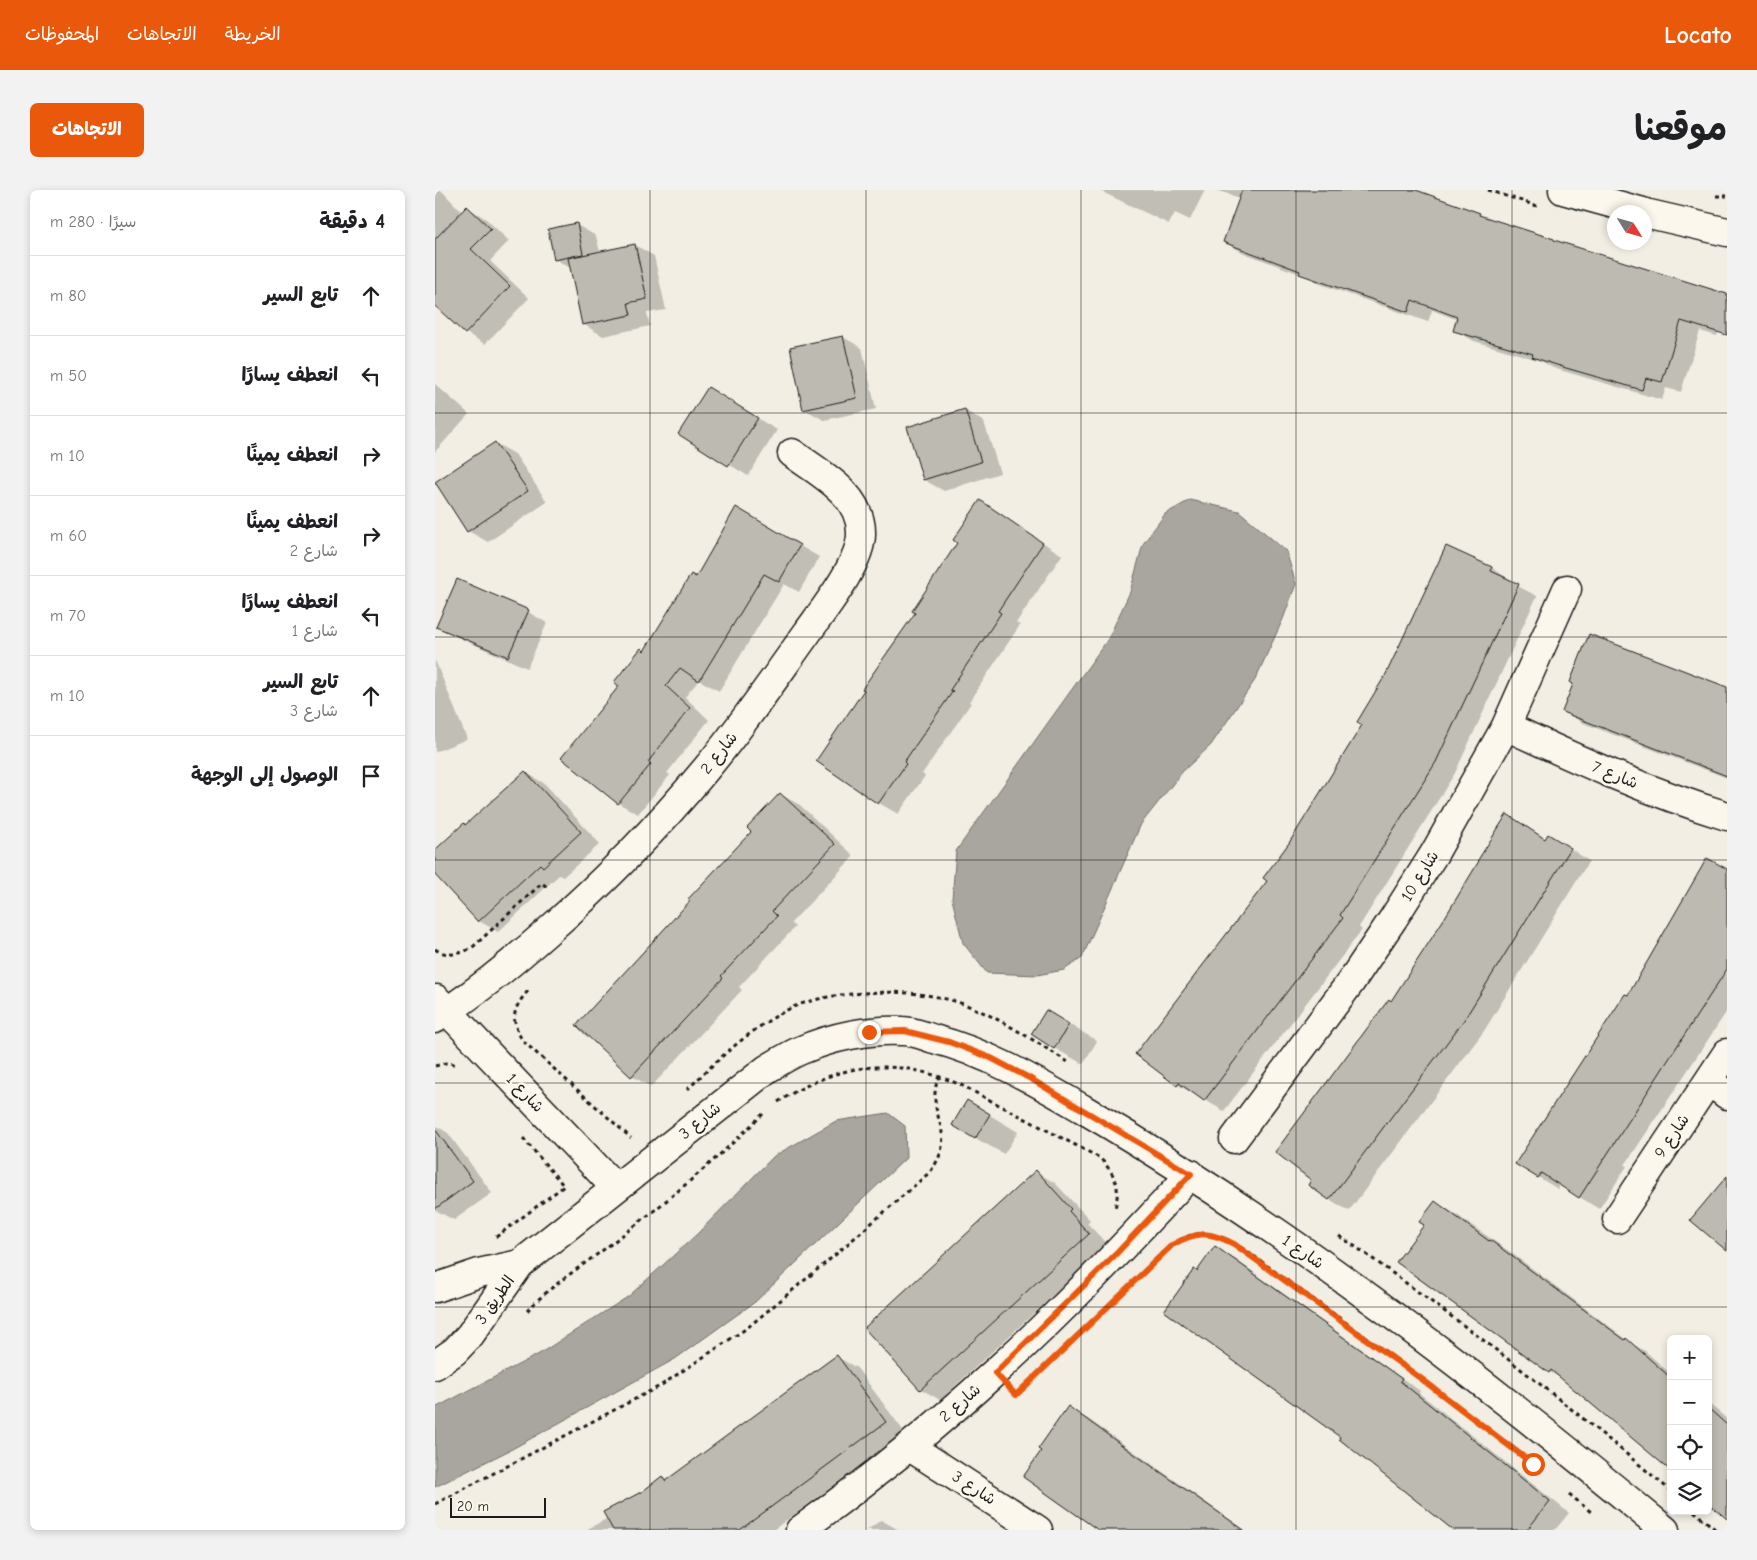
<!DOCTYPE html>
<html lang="ar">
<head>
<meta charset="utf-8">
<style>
	:root { --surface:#fff; --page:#f2f2f2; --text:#202124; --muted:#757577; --line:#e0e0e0; --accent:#ea580c }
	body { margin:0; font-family:"Comic Neue","Playpen Sans Arabic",sans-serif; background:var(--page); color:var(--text); direction:rtl }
	.controls { position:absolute; right:15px; bottom:15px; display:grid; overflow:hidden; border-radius:8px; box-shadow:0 2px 8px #0003 }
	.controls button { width:45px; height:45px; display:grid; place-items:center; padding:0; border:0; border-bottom:1px solid var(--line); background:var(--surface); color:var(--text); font:25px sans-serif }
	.compass { position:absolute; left:1172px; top:15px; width:45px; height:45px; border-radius:50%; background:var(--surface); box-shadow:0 2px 8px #0003; rotate:127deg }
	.scale { position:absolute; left:15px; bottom:12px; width:96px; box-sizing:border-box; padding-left:5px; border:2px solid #1c1c1c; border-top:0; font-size:14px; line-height:18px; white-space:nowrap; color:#1c1c1c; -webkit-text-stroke:4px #fbf7ec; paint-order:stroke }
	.stop { position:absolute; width:15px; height:15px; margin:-11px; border:4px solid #ea580c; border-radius:50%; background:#fff }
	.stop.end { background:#ea580c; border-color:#fff; box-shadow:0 1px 5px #0008 }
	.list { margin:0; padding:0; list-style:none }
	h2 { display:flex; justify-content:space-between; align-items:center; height:65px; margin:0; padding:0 20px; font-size:21px }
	h2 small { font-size:16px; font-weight:400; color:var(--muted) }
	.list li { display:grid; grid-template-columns:32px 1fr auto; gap:15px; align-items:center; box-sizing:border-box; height:80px; padding:0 20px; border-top:1px solid var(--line) }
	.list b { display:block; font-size:19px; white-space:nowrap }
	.list p { margin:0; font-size:16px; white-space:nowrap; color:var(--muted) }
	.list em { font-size:16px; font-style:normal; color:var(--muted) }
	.icon { flex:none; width:28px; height:28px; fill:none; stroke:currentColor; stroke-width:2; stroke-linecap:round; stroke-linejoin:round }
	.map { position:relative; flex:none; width:1292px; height:1340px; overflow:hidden; direction:ltr; border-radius:8px }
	header { display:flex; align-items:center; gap:30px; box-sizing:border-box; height:70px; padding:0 25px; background:var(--accent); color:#fff }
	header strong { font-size:24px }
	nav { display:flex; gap:28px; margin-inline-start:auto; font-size:18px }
	.intro { display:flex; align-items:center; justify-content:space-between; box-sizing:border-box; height:120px; padding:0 30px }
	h1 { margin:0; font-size:35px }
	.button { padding:12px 22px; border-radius:8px; background:var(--accent); color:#fff; font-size:18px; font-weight:700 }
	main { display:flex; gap:30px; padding:0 30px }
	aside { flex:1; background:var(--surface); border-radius:8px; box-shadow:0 2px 8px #0003 }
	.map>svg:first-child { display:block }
	.water { fill:#a9a6a0; stroke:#716f6b }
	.shadow { fill:#0003 }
	.building { fill:#bdbab1; stroke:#1c1c1c }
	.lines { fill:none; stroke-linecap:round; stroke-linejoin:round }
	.minor-casing { stroke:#1c1c1c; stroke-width:31 }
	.path { stroke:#1c1c1c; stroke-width:3; stroke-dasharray:4 4; stroke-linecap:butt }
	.minor { stroke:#fbf7ec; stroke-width:28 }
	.route { stroke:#ea580c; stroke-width:6 }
	.grid { fill:none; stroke:#1c1c1c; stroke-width:1; stroke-opacity:0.55 }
	.labels { text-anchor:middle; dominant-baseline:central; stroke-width:5; stroke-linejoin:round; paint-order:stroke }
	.street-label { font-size:16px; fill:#1c1c1c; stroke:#fbf7ec }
</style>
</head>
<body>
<header>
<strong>Locato</strong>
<nav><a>الخريطة</a><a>الاتجاهات</a><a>المحفوظات</a></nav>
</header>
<div class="intro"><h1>موقعنا</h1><a class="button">الاتجاهات</a></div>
<main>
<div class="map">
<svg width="1292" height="1340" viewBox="0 0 1292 1340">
	<rect width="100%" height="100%" fill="#f2eee4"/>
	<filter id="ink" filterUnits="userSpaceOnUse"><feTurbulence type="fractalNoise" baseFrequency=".02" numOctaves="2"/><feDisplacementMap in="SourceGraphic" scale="10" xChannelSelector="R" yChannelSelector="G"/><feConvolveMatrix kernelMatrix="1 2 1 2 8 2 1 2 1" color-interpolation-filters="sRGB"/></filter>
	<g filter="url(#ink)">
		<path class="water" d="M 755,310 L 804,321 L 851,361 L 861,394 L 848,429 L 820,490 L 776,555 L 748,581 L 706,634 L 647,768 L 629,780 L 602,785 L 552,783 L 528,753 L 517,709 L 521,661 L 673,449 L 695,402 L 708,354 L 730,324 Z
			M 453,923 L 470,936 L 471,968 L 320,1112 L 240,1169 L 77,1259 L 0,1297 L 0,1218 L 104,1164 L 194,1106 L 261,1045 L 339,966 L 401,931 Z"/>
		<path class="shadow" d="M 0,0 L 6,0 L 27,22 L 32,17 L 51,29 L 74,51 L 55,71 L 94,108 L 50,154 L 31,143 L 0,114 Z
			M 663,0 L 770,0 L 755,30 L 740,23 L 734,34 Z
			M 781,0 L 976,0 L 1044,25 L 1052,29 L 1292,110 L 1292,113 L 1282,146 L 1265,141 L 1246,202 L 1231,198 L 1227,210 L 1118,178 L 1106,171 L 1039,151 L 1019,140 L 1023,130 L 997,120 L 993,132 L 885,94 L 873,87 L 809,63 L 789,52 L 805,8 Z
			M 142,35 L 161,46 L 165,62 L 200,55 L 219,66 L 231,120 L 212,123 L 215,136 L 168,146 L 148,134 L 137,79 L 120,69 Z
			M 408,147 L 427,158 L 441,219 L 389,230 L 369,219 Z
			M 0,194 L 34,224 L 0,262 Z
			M 292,210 L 342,240 L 313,286 L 245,244 Z
			M 530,220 L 549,232 L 565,283 L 509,301 L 489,290 Z
			M 60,253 L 80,264 L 112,312 L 53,352 L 33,341 Z
			M 546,312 L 627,365 L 581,433 L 585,435 L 534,512 L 536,513 L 487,584 L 490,586 L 463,624 L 444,613 L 383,571 L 481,422 L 524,353 Z
			M 301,319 L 384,367 L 364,402 L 349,394 L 284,501 L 264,490 L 250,507 L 274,530 L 232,583 L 235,585 L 203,624 L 183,613 L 186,496 L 261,388 Z
			M 1011,357 L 1057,378 L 1076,390 L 1075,392 L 1102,406 L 1020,583 L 924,737 L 927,740 L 789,921 L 743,895 L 702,864 L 834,691 L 855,653 L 928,535 Z
			M 93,422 L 112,433 L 92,478 L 22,447 L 3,436 Z
			M 0,470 L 32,549 L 0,562 Z
			M 1292,498 L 1292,588 L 1148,533 L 1129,522 Z
			M 90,582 L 110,594 L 165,654 L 128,687 L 124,685 L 63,742 L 44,731 L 0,683 L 0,662 L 31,636 Z
			M 345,604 L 365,615 L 419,666 L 356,733 L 360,737 L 304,797 L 307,800 L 216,897 L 197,886 L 143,835 L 318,642 Z
			M 1111,650 L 1133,657 L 1154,671 L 1049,841 L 914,1021 L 894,1009 L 957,813 Z
			M 1292,680 L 1292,821 L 1190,975 L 1192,976 L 1164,1019 L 1125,995 L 1123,999 L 1103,987 L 1193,807 Z
			M 612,821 L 662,851 L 648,874 L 619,858 Z
			M 533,912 L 583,942 L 569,964 L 540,948 Z
			M 0,935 L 13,943 L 57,1003 L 19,1030 L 0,1020 Z
			M 601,982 L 620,993 L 655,1030 L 652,1033 L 673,1055 L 505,1210 L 486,1199 Z
			M 1000,1012 L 1019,1023 L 1075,1062 L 1199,1155 L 1210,1161 L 1236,1184 L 1236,1279 L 1134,1193 L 1115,1182 L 963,1071 L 990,1035 Z
			M 780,1057 L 800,1069 L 985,1201 L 984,1203 L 1134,1323 L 1120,1340 L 1019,1340 L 907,1247 L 763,1083 Z
			M 402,1167 L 422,1178 L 470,1243 L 338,1340 L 247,1340 Z
			M 1273,1213 L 1292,1229 L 1292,1328 L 1273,1311 Z
			M 633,1218 L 653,1229 L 810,1340 L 666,1340 L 608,1261 Z
			M 186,1321 L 209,1340 L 151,1340 Z
			M 446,1330 L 464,1340 L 432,1340 Z"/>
		<path class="building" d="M 807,0 L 981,0 L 1045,23 L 1044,25 L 1119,49 L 1119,50 L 1292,104 L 1292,145 L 1246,131 L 1227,192 L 1211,188 L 1207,200 L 1131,178 L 1097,167 L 1098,164 L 1018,141 L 1022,127 L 977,110 L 973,122 L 864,84 L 865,81 L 788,52 Z
			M 32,16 L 56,39 L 36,59 L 75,96 L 30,144 L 0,116 L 0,49 Z
			M 142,33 L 148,64 L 119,70 L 113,39 Z
			M 200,54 L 212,109 L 193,113 L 196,125 L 147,135 L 133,68 Z
			M 408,146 L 422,208 L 368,220 L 355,157 Z
			M 273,197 L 323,228 L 293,276 L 243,244 Z
			M 530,219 L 546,272 L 488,290 L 472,237 Z
			M 60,252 L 93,301 L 32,342 L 0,292 Z
			M 545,310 L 608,353 L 563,421 L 566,423 L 515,500 L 518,501 L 469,572 L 471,574 L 443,614 L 381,571 L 429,500 L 427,499 L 480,423 L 477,421 L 522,353 L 518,350 Z
			M 301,317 L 365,355 L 344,392 L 329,384 L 264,491 L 245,478 L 231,496 L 255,518 L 213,572 L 216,574 L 183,614 L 126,568 L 184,496 L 179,492 L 206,458 L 209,461 L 256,384 L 261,387 Z
			M 1011,356 L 1057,377 L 1056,381 L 1084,394 L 1001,572 L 905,725 L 908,728 L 769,911 L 744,893 L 742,896 L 700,864 L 832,691 L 828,688 L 854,653 L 927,535 L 922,532 L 951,484 Z
			M 22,389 L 94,420 L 73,467 L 1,437 Z
			M 1154,444 L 1292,497 L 1292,586 L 1127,522 L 1138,494 L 1135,492 Z
			M 90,581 L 146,642 L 108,677 L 105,674 L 43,732 L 0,685 L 0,660 L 29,633 L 30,635 Z
			M 345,603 L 400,654 L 337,721 L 342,726 L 286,786 L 288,788 L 196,887 L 141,835 L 255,711 L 253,709 L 316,642 L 312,638 Z
			M 1072,624 L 1110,649 L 1113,644 L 1136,658 L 1029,830 L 894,1010 L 873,995 L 876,990 L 840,962 L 954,809 L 956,811 L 1009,729 L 1044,671 L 1043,670 Z
			M 1272,668 L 1292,679 L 1292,779 L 1144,1008 L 1106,983 L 1103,988 L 1080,974 L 1190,804 L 1193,805 Z
			M 611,820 L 634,834 L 619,859 L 596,844 Z
			M 532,910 L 555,924 L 540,949 L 517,935 Z
			M 0,939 L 38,991 L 0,1019 Z
			M 601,980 L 636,1019 L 634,1021 L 654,1044 L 485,1200 L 429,1138 Z
			M 1292,986 L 1292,1061 L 1255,1030 Z
			M 1000,1011 L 1054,1051 L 1055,1050 L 1190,1150 L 1191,1148 L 1236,1188 L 1236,1281 L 1116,1180 L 1114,1183 L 961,1072 L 989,1035 L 984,1032 Z
			M 780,1056 L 967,1189 L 965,1191 L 1115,1311 L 1092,1340 L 1018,1340 L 904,1249 L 905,1247 L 729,1121 L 759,1079 L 762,1081 Z
			M 402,1165 L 451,1232 L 305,1340 L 178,1340 L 168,1322 L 208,1301 L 227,1286 L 230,1291 Z
			M 633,1216 L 695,1261 L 809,1340 L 663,1340 L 588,1287 L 606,1261 L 603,1259 Z
			M 1273,1218 L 1292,1235 L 1292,1329 L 1273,1313 Z"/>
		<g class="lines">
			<g class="minor-casing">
				<path id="minor" d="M 1128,0 L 1208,22
					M 1210,23 L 1292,42
					M 1071,536 C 1143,570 1216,603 1292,626
					M 1,809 L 181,998
					M 0,829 C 40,804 77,773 112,742 C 169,692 223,637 271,579 C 307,536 339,489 372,443 C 389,419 426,373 426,344 C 427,304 385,284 357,263
					M 1274,891 L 1292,905
					M 799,949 L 915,793 L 958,729 L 999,664 L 1071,536 L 1132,399
					M 1182,1029 L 1292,863
					M 0,1098 L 44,1083 L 85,1074
					M 0,1175 L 20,1161 L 35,1145 L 85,1074 L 332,879 C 342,873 353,866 364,861 C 396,847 434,839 468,841 C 478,841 489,846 499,849 C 553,863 600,891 648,919 C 855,1040 1045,1187 1230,1340
					M 475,1257 L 603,1340
					M 365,1340 C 433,1291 498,1239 559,1183 C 628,1121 692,1053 756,984"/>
			</g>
			<path class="path" d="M 1053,0 L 1102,16
				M 1281,6 L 1292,6
				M 0,759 C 13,768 27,764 39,756 L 107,693 L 114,699
				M 93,801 C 77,819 75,831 88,851 L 196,948
				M 0,876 L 11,873 L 19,874
				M 252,900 C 283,869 316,838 356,818 C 373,810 399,805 418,804 C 456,800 495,802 531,815 C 567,829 601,852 633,872
				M 343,912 C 405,872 458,866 526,895 L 665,968 C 680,985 686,995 680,1018
				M 904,1046 C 935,1066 964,1088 994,1110 C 1077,1170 1157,1235 1236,1301
				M 61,1047 L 129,996 L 88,948
				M 709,1082 C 726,1066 743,1044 768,1044 C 795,1044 834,1078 856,1094 C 932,1147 1005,1203 1078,1259
				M 92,1121 C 118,1093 151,1074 181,1050 C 233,1011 282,969 328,924
				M 1134,1304 L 1156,1322
				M 0,1314 L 225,1196 L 312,1138 L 400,1065 L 495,982 C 526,941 488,926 504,886
				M 1259,1321 L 1281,1340"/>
			<use href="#minor" class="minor"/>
		</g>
	</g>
	<g class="lines" filter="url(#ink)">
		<path class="route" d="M 434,842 L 470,841 L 514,852 L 556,868 L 596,889 L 756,984 L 681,1064 L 560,1183 L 581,1205 L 737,1055 C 762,1041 773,1041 799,1054 L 988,1190 L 1098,1274"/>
	</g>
	<path class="grid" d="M 215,0 L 215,1340M 431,0 L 431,1340M 646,0 L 646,1340M 861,0 L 861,1340M 1077,0 L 1077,1340M 0,223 L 1292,223M 0,447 L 1292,447M 0,670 L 1292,670M 0,893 L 1292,893M 0,1117 L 1292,1117"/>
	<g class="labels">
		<g class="street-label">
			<text transform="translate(284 563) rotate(-51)">شارع 2</text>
			<text transform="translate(1180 585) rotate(22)">شارع 7</text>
			<text transform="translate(985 686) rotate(-58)">شارع 10</text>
			<text transform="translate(90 903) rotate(47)">شارع 1</text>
			<text transform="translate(265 931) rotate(-39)">شارع 3</text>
			<text transform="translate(1237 946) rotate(-56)">شارع 9</text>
			<text transform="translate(868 1062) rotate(35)">شارع 1</text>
			<text transform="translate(60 1110) rotate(-55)">3 الطريق</text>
			<text transform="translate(525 1213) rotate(-41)">شارع 2</text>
			<text transform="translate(539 1298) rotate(33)">شارع 3</text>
		</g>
	</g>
</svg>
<div class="controls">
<button>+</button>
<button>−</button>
<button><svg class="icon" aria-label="locate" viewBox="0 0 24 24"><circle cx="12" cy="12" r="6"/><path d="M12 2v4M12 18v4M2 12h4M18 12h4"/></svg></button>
<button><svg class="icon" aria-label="layers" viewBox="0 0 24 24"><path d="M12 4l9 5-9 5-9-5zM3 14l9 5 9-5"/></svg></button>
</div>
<svg class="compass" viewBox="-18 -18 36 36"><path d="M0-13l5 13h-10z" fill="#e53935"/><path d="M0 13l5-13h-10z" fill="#757577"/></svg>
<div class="scale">20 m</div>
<div class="stop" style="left:1098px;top:1274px"></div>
<div class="stop end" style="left:434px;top:842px"></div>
</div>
<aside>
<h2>4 دقيقة<small>سيرًا · 280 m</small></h2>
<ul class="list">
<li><svg class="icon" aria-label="ahead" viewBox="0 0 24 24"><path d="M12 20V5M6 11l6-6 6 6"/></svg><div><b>تابع السير</b></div><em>80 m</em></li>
<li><svg class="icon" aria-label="left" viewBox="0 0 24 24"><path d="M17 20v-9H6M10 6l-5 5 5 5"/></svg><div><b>انعطف يسارًا</b></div><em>50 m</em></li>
<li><svg class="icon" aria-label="right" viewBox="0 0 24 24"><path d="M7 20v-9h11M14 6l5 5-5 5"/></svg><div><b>انعطف يمينًا</b></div><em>10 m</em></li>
<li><svg class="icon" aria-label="right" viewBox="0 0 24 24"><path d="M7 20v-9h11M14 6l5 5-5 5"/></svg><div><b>انعطف يمينًا</b><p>شارع 2</p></div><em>60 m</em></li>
<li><svg class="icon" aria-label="left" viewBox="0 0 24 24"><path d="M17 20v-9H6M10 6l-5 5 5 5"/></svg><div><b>انعطف يسارًا</b><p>شارع 1</p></div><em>70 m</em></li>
<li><svg class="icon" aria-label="ahead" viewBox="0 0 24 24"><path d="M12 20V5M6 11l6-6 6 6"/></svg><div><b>تابع السير</b><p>شارع 3</p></div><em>10 m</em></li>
<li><svg class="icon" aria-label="arrive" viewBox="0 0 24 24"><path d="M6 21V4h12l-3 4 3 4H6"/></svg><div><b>الوصول إلى الوجهة</b></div></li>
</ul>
</aside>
</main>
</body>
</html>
